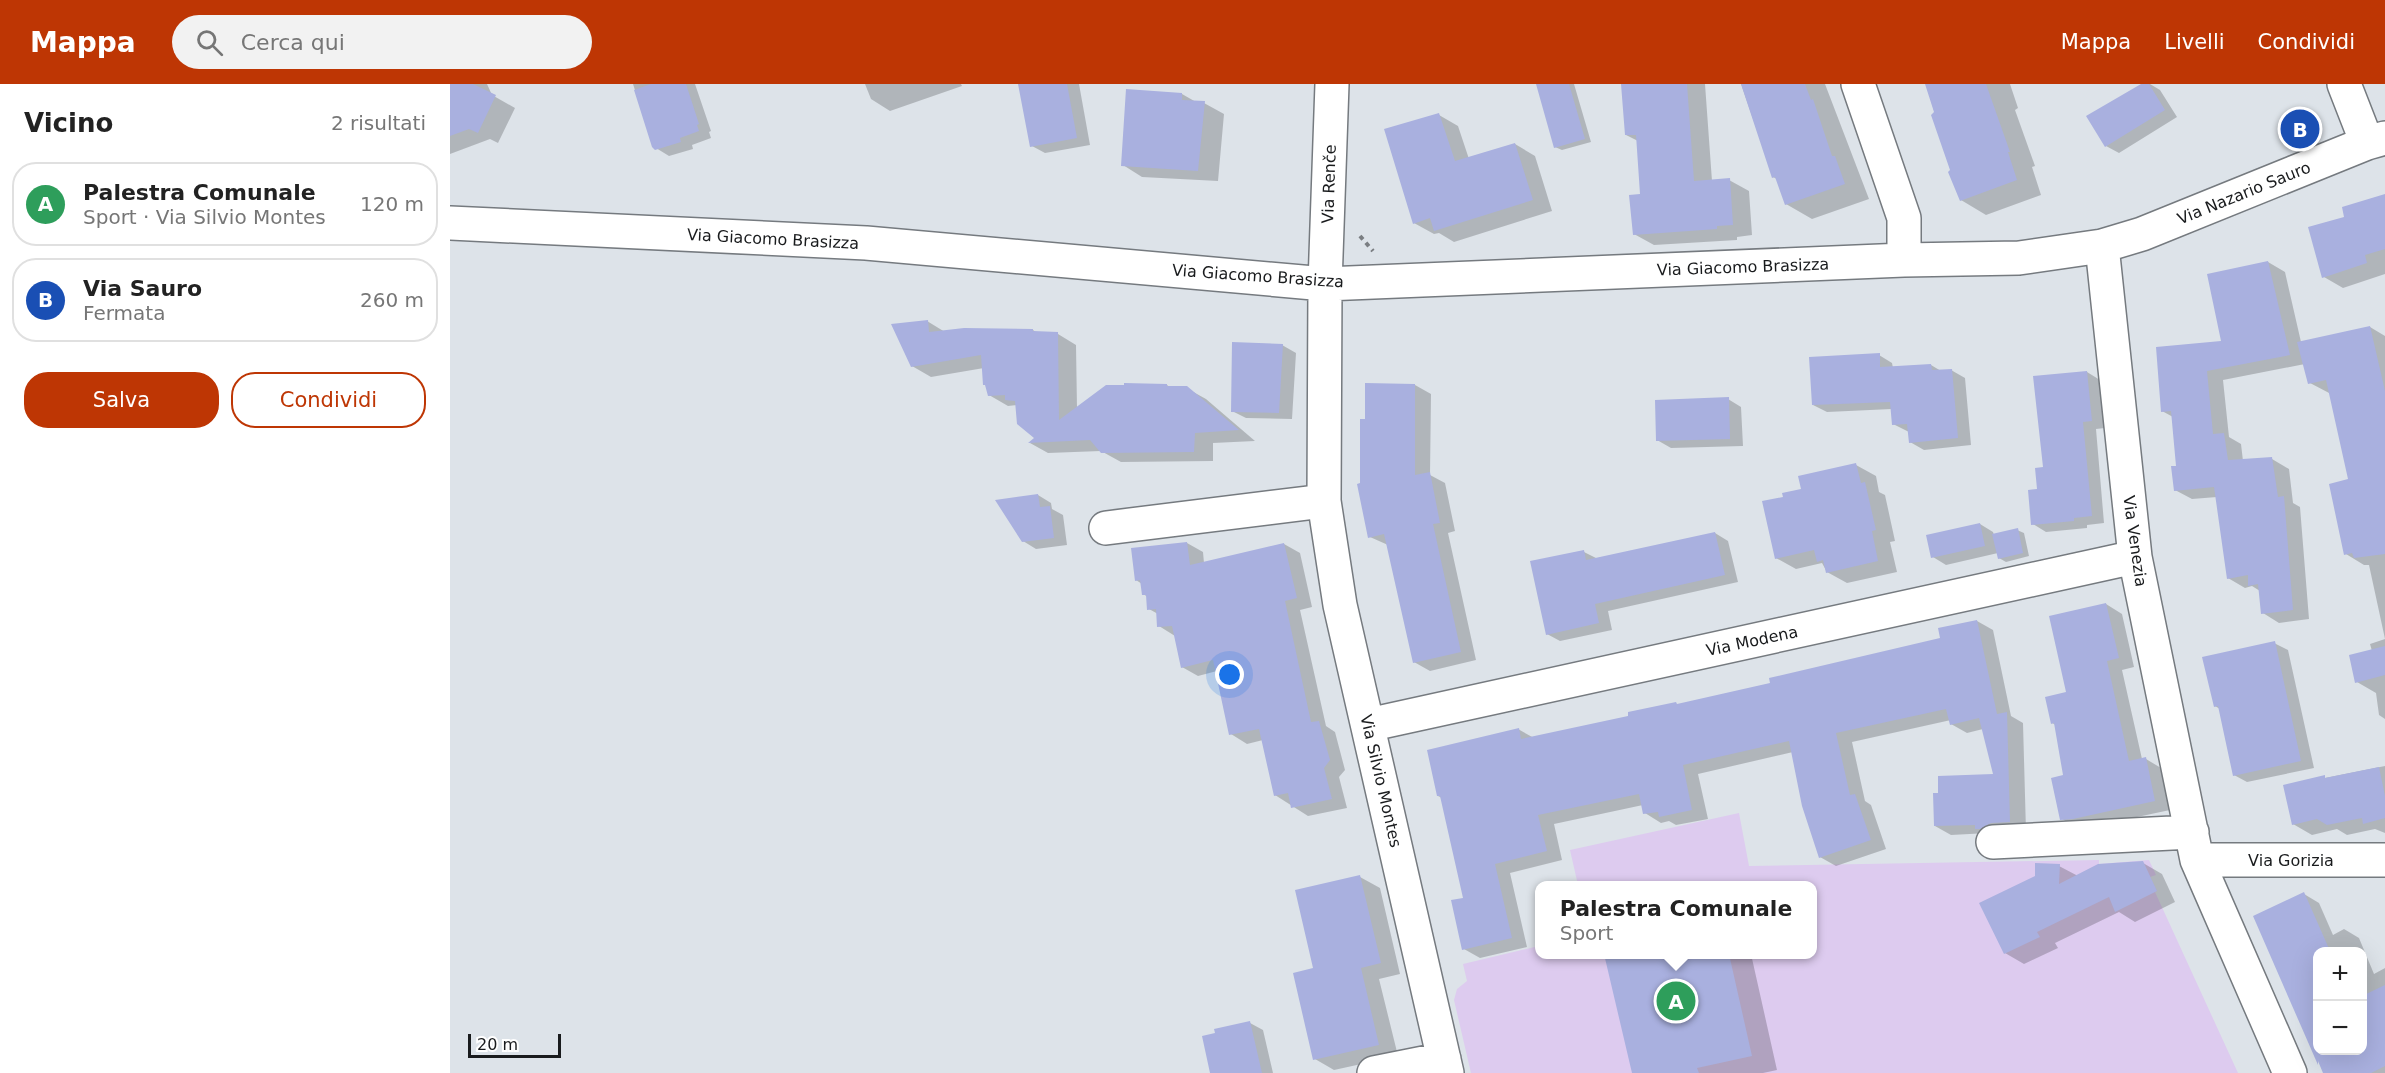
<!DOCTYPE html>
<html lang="it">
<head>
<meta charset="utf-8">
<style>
	:root { --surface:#fff; --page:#f2f2f2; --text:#222; --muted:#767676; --line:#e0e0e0; --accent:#be3604 }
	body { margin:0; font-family:"DejaVu Sans",sans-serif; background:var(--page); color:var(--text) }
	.controls { position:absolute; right:18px; bottom:18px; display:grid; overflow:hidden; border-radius:12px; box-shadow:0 6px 24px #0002 }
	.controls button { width:54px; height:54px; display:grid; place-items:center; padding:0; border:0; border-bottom:2px solid var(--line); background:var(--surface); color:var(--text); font:30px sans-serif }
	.scale { position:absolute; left:18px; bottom:15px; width:93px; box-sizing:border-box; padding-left:6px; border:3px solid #191b1d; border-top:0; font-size:16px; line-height:21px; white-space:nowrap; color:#191b1d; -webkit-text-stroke:4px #fff; paint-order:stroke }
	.you { position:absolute; left:780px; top:591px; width:21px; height:21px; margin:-15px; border:4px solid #fff; border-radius:50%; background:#1a73e8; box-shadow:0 0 0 9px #1a73e833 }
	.badge { display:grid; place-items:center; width:39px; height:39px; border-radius:50%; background:var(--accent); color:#fff; font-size:20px; font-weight:700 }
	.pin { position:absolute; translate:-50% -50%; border:3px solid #fff; box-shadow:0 2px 6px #0006 }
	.popup { position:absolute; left:1085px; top:797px; width:282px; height:78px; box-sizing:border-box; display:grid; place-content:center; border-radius:12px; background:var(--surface); filter:drop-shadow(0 2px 4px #0005); font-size:20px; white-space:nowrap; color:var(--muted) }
	.popup b { font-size:22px; color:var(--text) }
	.popup::after { content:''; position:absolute; left:50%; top:100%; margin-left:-12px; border:12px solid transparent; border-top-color:var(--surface) }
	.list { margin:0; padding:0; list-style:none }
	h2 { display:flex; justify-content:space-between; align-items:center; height:78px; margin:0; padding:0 24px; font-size:26px }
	h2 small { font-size:20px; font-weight:400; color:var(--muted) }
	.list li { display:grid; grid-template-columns:39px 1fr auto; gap:18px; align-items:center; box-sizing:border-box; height:84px; margin:0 12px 12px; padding:0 12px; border:2px solid var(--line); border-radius:24px }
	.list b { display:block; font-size:22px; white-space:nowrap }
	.list p { margin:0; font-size:20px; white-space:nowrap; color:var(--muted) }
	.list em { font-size:20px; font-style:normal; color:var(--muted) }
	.actions { display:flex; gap:12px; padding:18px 24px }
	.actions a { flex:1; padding:14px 0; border:2px solid var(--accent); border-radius:24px; text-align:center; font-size:21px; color:var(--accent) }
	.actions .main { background:var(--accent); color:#fff }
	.icon { flex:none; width:33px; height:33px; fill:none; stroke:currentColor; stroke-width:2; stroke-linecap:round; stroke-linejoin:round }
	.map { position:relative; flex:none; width:1935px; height:989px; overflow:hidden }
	header { display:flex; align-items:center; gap:36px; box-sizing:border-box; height:84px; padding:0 30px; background:var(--accent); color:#fff }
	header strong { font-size:28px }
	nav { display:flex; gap:33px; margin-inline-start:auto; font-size:21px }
	.search { width:420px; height:54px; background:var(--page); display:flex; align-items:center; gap:15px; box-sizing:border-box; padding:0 21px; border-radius:33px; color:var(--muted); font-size:22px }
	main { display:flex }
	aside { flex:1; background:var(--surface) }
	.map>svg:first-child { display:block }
	.green { fill:#ddcbef }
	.shadow { fill:#0003; fill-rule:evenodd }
	.building { fill:#a9b0df }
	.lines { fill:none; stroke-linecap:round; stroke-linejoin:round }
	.minor-casing { stroke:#757a7f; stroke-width:36 }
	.path { stroke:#7a7e82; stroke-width:4; stroke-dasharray:4.5 4.5; stroke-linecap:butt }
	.minor { stroke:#fff; stroke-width:33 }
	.labels { text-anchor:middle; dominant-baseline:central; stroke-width:4.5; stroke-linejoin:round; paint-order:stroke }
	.street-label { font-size:16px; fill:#191b1d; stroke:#fff }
</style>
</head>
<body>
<header>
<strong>Mappa</strong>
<div class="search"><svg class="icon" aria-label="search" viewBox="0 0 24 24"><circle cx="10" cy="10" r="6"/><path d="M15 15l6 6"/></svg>Cerca qui</div>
<nav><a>Mappa</a><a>Livelli</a><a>Condividi</a></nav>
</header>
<main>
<aside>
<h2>Vicino<small>2 risultati</small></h2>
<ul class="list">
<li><span class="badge" style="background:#2e9e5b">A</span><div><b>Palestra Comunale</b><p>Sport · Via Silvio Montes</p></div><em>120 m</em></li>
<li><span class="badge" style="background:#1a4fb4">B</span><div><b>Via Sauro</b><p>Fermata</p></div><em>260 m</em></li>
</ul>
<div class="actions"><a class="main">Salva</a><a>Condividi</a></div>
</aside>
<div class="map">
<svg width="1935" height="989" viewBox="0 0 1935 989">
	<rect width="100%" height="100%" fill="#dde3e9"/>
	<path class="green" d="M 1289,729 L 1299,782 L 1649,776 L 1649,780 L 1699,776 L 1706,791 L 1700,793 L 1707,807 L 1705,808 L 1788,989 L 1021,989 L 1004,916 L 1007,905 L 1017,897 L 1013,880 L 1089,862 L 1090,870 L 1362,870 L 1362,802 L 1128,801 L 1120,766 Z"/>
	<path class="shadow" d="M 0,0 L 37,0 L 42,11 L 65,24 L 48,59 L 40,55 L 0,70 Z
		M 183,0 L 245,0 L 261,47 L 259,48 L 261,54 L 242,61 L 243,65 L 219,72 L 206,64 L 203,62 Z
		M 415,0 L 511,0 L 512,2 L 440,27 L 421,15 Z
		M 569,0 L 629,0 L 640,61 L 595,69 L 582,62 Z
		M 1087,0 L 1124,0 L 1141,58 L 1112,66 L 1105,63 Z
		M 1172,0 L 1255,0 L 1262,97 L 1279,96 L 1299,107 L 1302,151 L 1287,153 L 1287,156 L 1204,161 L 1184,150 L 1192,112 L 1188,57 L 1176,51 Z
		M 1291,0 L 1375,0 L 1419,115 L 1362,135 L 1336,120 L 1327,95 L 1323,93 Z
		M 1476,0 L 1560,0 L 1568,24 L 1565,26 L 1585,82 L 1582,83 L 1591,111 L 1536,131 L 1511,116 Z
		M 1694,0 L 1700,0 L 1710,6 L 1727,33 L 1669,69 L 1656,62 Z
		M 732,10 L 746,18 L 754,19 L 774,30 L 768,97 L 692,93 L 673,81 Z
		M 989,31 L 1008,42 L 1019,75 L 1065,60 L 1085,72 L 1102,127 L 1004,158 L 989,149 L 984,150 L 964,139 Z
		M 1935,111 L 1935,190 L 1893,204 L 1874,193 L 1896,134 Z
		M 1818,178 L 1835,188 L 1851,258 L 1920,243 L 1935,252 L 1935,555 L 1919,481 L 1914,481 L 1896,470 L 1900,396 L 1881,310 L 1860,299 L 1855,280 L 1773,296 L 1779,353 L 1791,360 L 1793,377 L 1822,375 L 1839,385 L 1843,419 L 1850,423 L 1859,535 L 1829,539 L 1813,529 L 1810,507 L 1802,502 L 1795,504 L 1778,494 L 1767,413 L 1742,415 L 1725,406 L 1727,383 L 1723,333 L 1712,327 L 1773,259 Z
		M 477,237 L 495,248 L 583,246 L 587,249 L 608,250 L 626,261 L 627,324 L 717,301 L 721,304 L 736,304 L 756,315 L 805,357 L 763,359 L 763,377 L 671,378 L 651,367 L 598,369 L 580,359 L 587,354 L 567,321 L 558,322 L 539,311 L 534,284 L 481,293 L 462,282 Z
		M 832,261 L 846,269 L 842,335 L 796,334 L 782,327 Z
		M 1429,271 L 1442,279 L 1443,284 L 1481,281 L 1491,287 L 1501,286 L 1515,294 L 1521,361 L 1474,366 L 1460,358 L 1459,348 L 1443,340 L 1442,325 L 1377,328 L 1363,321 Z
		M 1637,288 L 1650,296 L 1655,344 L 1646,345 L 1654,439 L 1637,441 L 1637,444 L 1596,448 L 1583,440 L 1588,406 L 1594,385 Z
		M 916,301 L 965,301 L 981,310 L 980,391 L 995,399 L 1005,447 L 998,449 L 1026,576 L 980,587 L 964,578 L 938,461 L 920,453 L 912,400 L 917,337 Z
		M 1278,315 L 1291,323 L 1293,362 L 1221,364 L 1207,356 Z
		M 1406,381 L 1426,392 L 1429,408 L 1435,411 L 1445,457 L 1440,458 L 1447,488 L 1397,499 L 1377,488 L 1372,479 L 1346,485 L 1326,474 L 1334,414 Z
		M 588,411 L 601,419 L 602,425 L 613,431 L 617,461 L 586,465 L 573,457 Z
		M 1530,440 L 1543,448 L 1544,451 L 1567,446 L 1574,449 L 1579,472 L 1556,478 L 1549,474 L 1548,469 L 1496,481 L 1483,473 Z
		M 1265,449 L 1278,457 L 1288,498 L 1158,527 L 1162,546 L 1110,557 L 1097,550 L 1134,468 L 1148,475 Z
		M 737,459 L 753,468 L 754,479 L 834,460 L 850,469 L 862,523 L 850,526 L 876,642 L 885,648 L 895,686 L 889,693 L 897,724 L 858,732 L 825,711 L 813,656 L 797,660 L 781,650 L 767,587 L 748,592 L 732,583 L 725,552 L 709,542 L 708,530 L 699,525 L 698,513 L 693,510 L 692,500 L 686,496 Z
		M 1656,520 L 1672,530 L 1684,583 L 1672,586 L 1692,675 L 1696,675 L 1711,684 L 1720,726 L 1640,743 L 1628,744 L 1612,735 L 1615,692 L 1606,641 L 1602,639 L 1618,609 Z
		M 1527,537 L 1543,546 L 1561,632 L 1573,639 L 1576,747 L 1501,751 L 1485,742 L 1545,692 L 1533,645 L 1517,649 L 1501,640 L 1501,636 L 1402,658 L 1415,717 L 1421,721 L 1436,765 L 1386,782 L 1370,773 L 1343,668 L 1248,690 L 1258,735 L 1226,741 L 1219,737 L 1211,739 L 1195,729 L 1193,721 L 1104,740 L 1112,776 L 1060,789 L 1077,863 L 1030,874 L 1014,865 L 1015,815 L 992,714 L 988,712 L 1068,645 L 1084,654 L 1322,600 L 1492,555 Z
		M 1935,555 L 1935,635 L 1929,631 L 1926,609 L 1907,598 L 1922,567 L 1920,560 Z
		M 1824,559 L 1838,566 L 1864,684 L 1797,698 L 1784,691 L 1770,625 L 1765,622 Z
		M 1935,682 L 1935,749 L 1925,745 L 1897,751 L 1887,745 L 1862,751 L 1843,740 L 1835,702 Z
		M 1693,779 L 1712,790 L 1725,818 L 1685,838 L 1669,828 L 1605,859 L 1608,864 L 1574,880 L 1555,869 L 1609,782 L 1628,792 Z
		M 910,793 L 930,804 L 950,890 L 929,895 L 948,972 L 884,986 L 865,975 L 865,885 Z
		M 1854,810 L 1869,819 L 1883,851 L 1894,845 L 1909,854 L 1924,890 L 1935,884 L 1935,989 L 1875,989 L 1858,952 ZM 1868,868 L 1912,868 L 1912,966 L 1868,966 Z
		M 1156,870 L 1301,870 L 1327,986 L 1313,989 L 1183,989 Z
		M 800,939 L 813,946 L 823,989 L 762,989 L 766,950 Z"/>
	<path class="building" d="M 0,0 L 23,0 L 46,11 L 28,49 L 19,45 L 0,52 Z
		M 201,0 L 236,0 L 249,40 L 247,41 L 249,47 L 230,54 L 231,58 L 205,66 L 202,63 L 184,6 Z
		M 568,0 L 617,0 L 627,54 L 580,63 Z
		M 1086,0 L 1119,0 L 1135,55 L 1104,64 Z
		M 1171,0 L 1237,0 L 1244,97 L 1280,94 L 1283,141 L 1267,142 L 1267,145 L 1183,151 L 1179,111 L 1190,110 L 1186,51 L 1175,51 Z
		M 1291,0 L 1355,0 L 1361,16 L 1363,15 L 1382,72 L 1385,72 L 1395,100 L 1335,121 L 1325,93 L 1322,94 Z
		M 1475,0 L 1536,0 L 1560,68 L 1558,68 L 1567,96 L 1510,117 L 1498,88 L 1500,86 L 1481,31 L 1484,28 Z
		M 1691,0 L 1699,0 L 1715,26 L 1655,63 L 1636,32 Z
		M 676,5 L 732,9 L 732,16 L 755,17 L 748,87 L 671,82 Z
		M 989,29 L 1005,77 L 1065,59 L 1083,116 L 984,147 L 980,134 L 963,140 L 934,45 Z
		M 1935,110 L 1935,165 L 1915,171 L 1917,179 L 1872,194 L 1858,143 L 1894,133 L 1892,123 Z
		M 1818,177 L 1840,271 L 1757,287 L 1763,350 L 1774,349 L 1778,376 L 1822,373 L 1828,413 L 1834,412 L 1843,526 L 1811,530 L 1808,500 L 1798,502 L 1798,491 L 1777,495 L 1764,403 L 1724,407 L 1721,382 L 1726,382 L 1721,327 L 1711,328 L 1706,263 L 1771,257 L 1757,190 Z
		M 478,236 L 479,248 L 514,244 L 583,245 L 583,247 L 608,248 L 609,336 L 656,301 L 674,301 L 674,299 L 717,300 L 717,302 L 737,302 L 789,346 L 745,349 L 744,368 L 651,369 L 640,356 L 578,359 L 584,354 L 567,340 L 565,317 L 555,316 L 555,311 L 538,312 L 535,301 L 533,301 L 531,271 L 461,283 L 441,240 Z
		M 1920,242 L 1935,307 L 1935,470 L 1904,474 L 1902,469 L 1894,471 L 1879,400 L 1898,395 L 1876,296 L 1858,300 L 1847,258 Z
		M 782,258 L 833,260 L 829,329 L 781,328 Z
		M 1430,269 L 1430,283 L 1481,280 L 1482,286 L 1502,285 L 1508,354 L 1459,359 L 1457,340 L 1442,341 L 1440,318 L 1362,321 L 1359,273 Z
		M 1637,287 L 1642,337 L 1633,338 L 1642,432 L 1624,434 L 1624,437 L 1581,441 L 1578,406 L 1587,405 L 1585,384 L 1593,383 L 1583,292 Z
		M 915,299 L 965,300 L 965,391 L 980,388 L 990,439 L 983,440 L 1011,568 L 963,579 L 934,450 L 918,454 L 907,400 L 910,399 L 910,335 L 915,335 Z
		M 1279,313 L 1280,355 L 1206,357 L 1205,316 Z
		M 1406,379 L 1411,399 L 1415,398 L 1426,446 L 1422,447 L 1428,477 L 1376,489 L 1373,476 L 1367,478 L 1364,466 L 1325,475 L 1312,417 L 1333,413 L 1332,409 L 1351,405 L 1348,392 Z
		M 588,410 L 590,423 L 600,422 L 604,454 L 572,458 L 545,416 Z
		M 1530,439 L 1535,462 L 1481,474 L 1476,451 Z
		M 1568,444 L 1573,469 L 1548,475 L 1542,450 Z
		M 1265,448 L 1275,491 L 1145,520 L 1149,539 L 1096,551 L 1080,477 L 1134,466 L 1136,476 Z
		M 737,458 L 740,481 L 834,459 L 847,514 L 835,517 L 861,638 L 869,637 L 880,676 L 874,684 L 882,715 L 841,724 L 838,709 L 824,712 L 809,645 L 779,651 L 763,576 L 731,584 L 722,542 L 707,543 L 706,525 L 697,526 L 696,511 L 692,511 L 690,496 L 685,497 L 681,464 Z
		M 1656,519 L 1669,574 L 1657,577 L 1679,677 L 1696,673 L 1705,717 L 1623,735 L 1610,736 L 1601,694 L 1613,691 L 1604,639 L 1601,640 L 1595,613 L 1616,608 L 1599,532 Z
		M 1527,536 L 1547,630 L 1557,628 L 1560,738 L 1541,739 L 1530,745 L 1525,745 L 1525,741 L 1484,742 L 1483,709 L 1488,709 L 1488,692 L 1543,690 L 1529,634 L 1500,641 L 1496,625 L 1386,649 L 1400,711 L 1405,710 L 1421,756 L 1369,774 L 1352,722 L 1339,657 L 1233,681 L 1242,726 L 1209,733 L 1208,728 L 1193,730 L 1189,710 L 1088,731 L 1097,767 L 1045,780 L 1062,854 L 1012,866 L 1001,816 L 1013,814 L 990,712 L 987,712 L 977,666 L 1069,644 L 1071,655 L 1178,632 L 1178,628 L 1226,618 L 1227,620 L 1320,599 L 1319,594 L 1490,554 L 1488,544 Z
		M 1825,557 L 1851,677 L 1783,692 L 1768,622 L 1764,623 L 1752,573 Z
		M 1935,562 L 1935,591 L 1905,599 L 1899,571 Z
		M 1929,683 L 1935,712 L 1935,734 L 1913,740 L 1912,734 L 1877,741 L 1867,735 L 1842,741 L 1833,701 L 1875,691 L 1875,694 Z
		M 1693,777 L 1707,807 L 1665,828 L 1659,813 L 1587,848 L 1590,853 L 1554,870 L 1529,819 L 1585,792 L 1585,779 L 1610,780 L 1609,800 L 1648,780 Z
		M 910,791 L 931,879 L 911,884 L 929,961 L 863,976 L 843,889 L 863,884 L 845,806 Z
		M 1854,808 L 1880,867 L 1868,867 L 1868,966 L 1912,966 L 1912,912 L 1935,901 L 1935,982 L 1921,989 L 1873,989 L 1868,977 L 1868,981 L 1803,832 Z
		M 1154,870 L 1279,870 L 1302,972 L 1247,984 L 1249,989 L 1182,989 Z
		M 800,937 L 812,989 L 760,989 L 752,952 L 765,949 L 764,945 Z"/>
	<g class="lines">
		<g class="minor-casing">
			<path id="minor" d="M 882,0 L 875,200 L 874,417 L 890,521 L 997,989
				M 1408,0 L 1454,134 L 1454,176
				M 1894,0 L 1917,59
				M 0,139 L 416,159 L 875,200 L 1454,176 L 1569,174 L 1652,162 L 1692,150 L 1917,59 L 1935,54
				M 1652,162 L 1685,473 L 1747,776 L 1840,989
				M 656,444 L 874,417
				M 918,641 L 1685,473
				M 1543,758 L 1742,748
				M 1747,776 L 1935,776
				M 924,989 L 994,975"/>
		</g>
		<path class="path" d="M 910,152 L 923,167"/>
		<use href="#minor" class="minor"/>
	</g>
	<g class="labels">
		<g class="street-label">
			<text transform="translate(879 100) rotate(-88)">Via Renče</text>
			<text transform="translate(1794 109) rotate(-22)">Via Nazario Sauro</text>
			<text transform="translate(323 155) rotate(3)">Via Giacomo Brasizza</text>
			<text transform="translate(1293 183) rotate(-2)">Via Giacomo Brasizza</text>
			<text transform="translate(808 192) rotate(4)">Via Giacomo Brasizza</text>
			<text transform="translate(1685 457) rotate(82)">Via Venezia</text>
			<text transform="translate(1302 557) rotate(-12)">Via Modena</text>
			<text transform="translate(931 697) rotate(77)">Via Silvio Montes</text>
			<text x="1841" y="776">Via Gorizia</text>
		</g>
	</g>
</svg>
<div class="controls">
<button>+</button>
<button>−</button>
</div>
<div class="scale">20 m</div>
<div class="you"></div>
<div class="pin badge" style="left:1226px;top:917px;background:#2e9e5b">A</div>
<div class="popup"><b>Palestra Comunale</b>Sport</div>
<div class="pin badge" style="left:1850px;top:45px;background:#1a4fb4">B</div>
</div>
</main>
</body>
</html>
